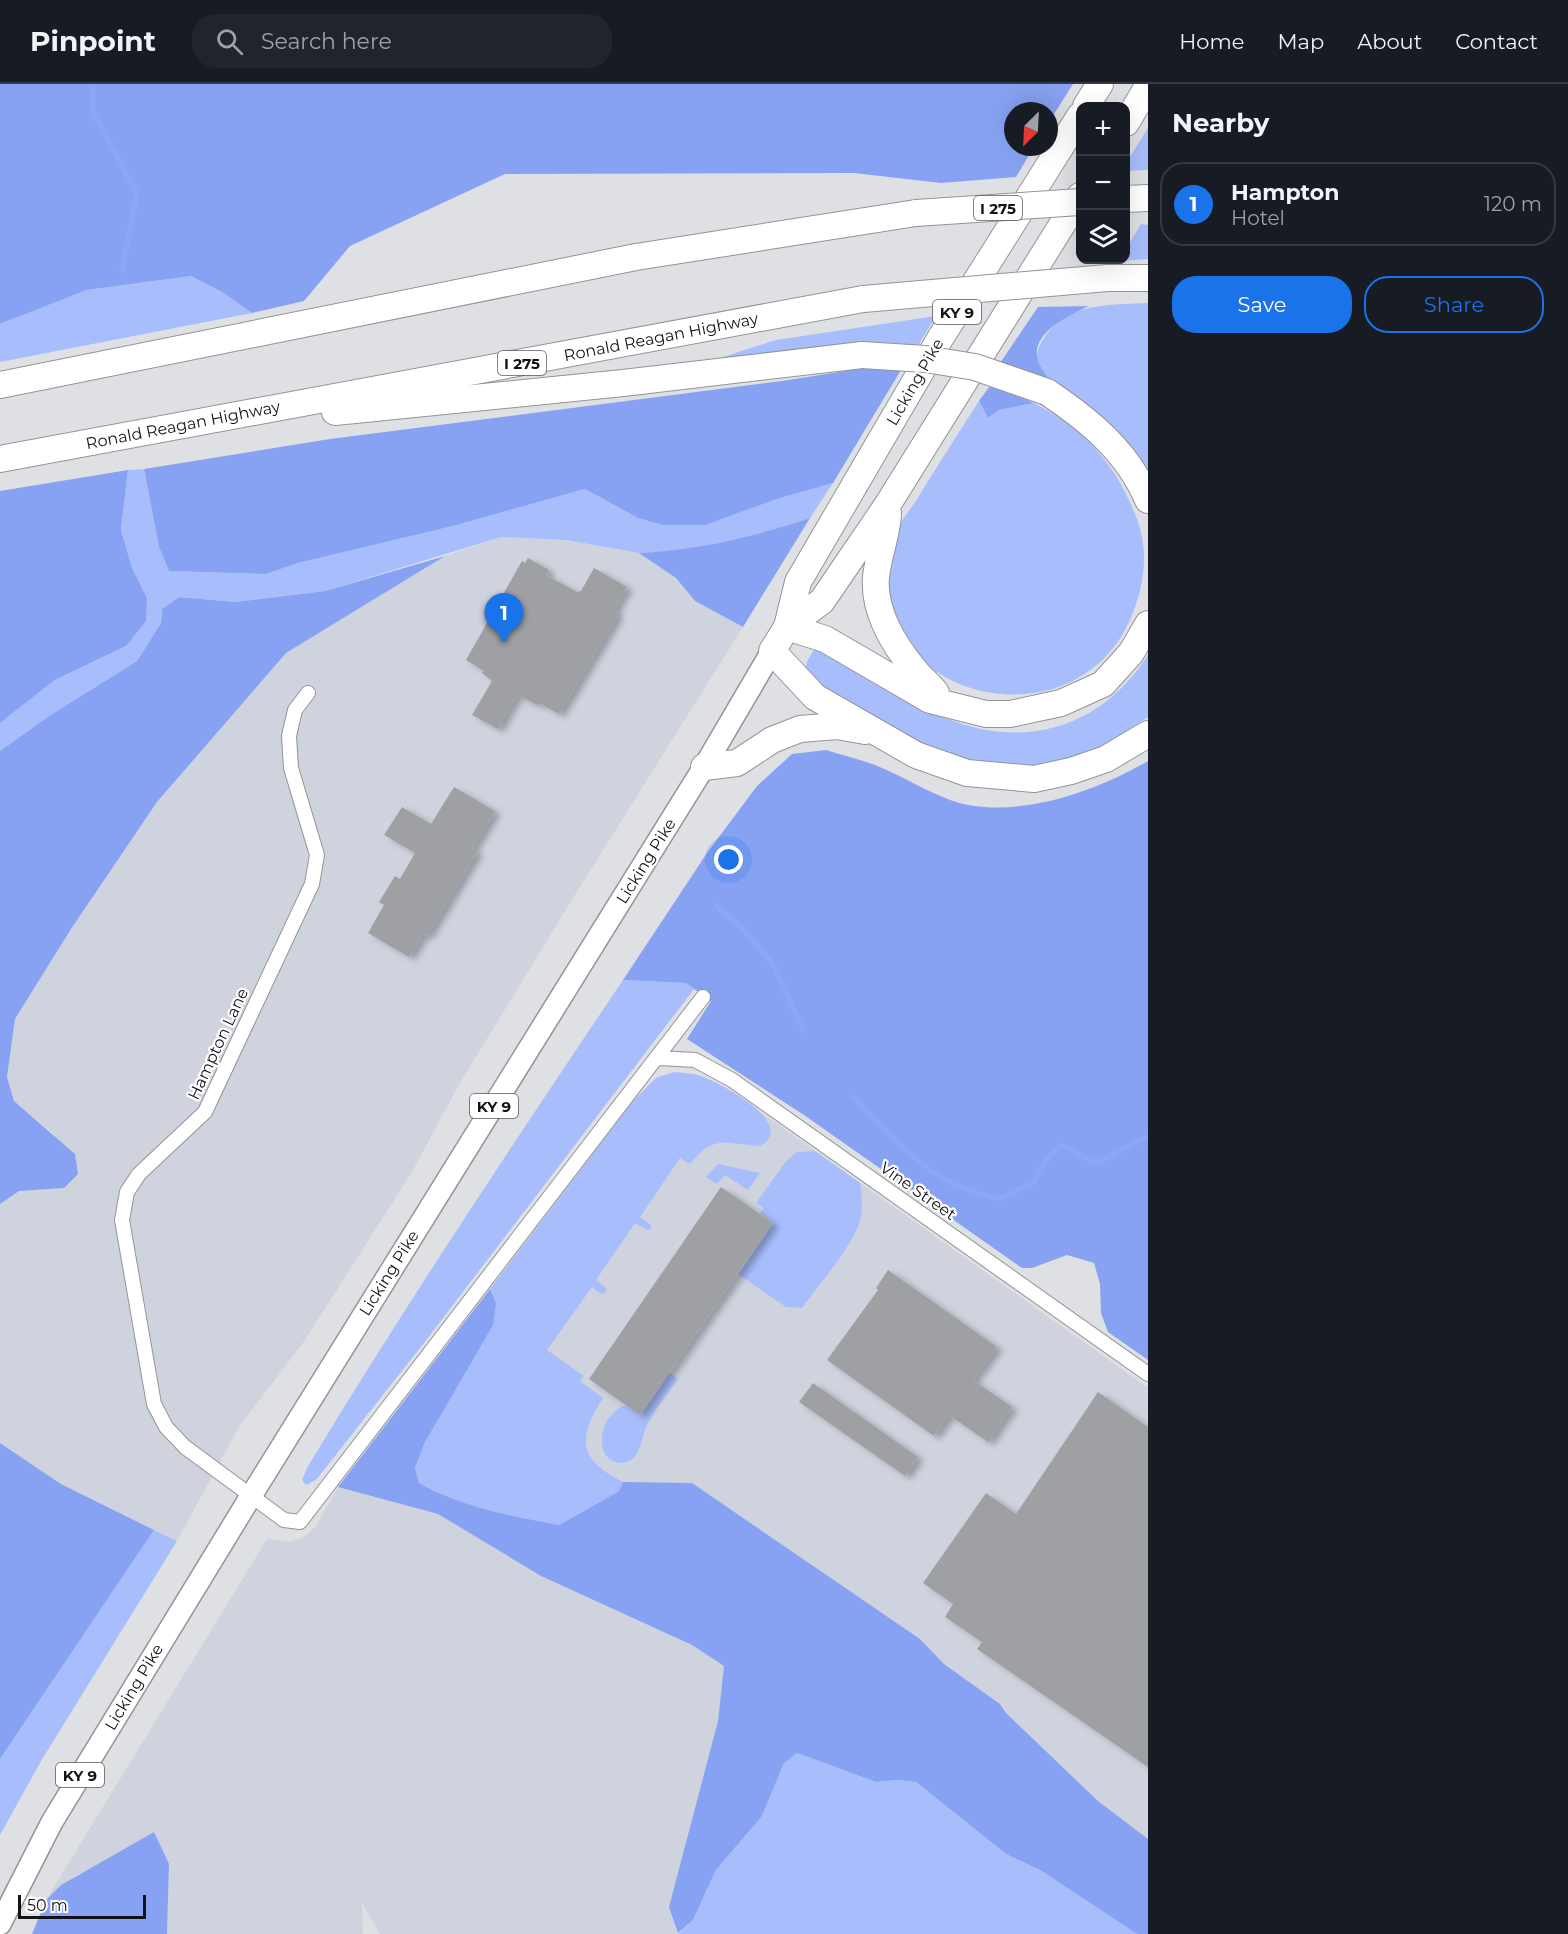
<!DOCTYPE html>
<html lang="en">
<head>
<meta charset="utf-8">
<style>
	:root { --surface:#171b24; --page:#20242c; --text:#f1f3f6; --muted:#9ea1a6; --line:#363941; --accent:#1a73e8 }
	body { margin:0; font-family:Montserrat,sans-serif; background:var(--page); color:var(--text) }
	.controls { position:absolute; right:18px; top:18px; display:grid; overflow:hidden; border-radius:12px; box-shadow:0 6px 24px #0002 }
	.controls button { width:54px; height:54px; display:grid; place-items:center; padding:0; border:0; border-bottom:2px solid var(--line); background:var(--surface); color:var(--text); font:30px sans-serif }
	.compass { position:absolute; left:1004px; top:18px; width:54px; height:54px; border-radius:50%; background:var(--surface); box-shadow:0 6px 24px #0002; rotate:204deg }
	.scale { position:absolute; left:18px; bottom:15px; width:128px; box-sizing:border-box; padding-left:6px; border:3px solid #121314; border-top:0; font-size:16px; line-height:21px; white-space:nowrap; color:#121314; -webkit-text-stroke:4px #fff; paint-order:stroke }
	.you { position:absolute; left:729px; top:776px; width:21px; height:21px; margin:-15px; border:4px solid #fff; border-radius:50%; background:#1a73e8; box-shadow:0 0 0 9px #1a73e833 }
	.badge { display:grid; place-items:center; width:39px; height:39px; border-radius:50%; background:var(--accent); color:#fff; font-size:20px; font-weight:700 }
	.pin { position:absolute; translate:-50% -50px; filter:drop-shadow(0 2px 3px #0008) }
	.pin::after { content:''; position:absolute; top:32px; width:21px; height:18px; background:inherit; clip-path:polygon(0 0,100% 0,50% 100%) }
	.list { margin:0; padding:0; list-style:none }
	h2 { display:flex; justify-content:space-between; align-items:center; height:78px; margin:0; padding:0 24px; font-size:26px }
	h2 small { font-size:20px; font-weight:400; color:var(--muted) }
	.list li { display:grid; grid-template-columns:39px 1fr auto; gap:18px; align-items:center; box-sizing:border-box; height:84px; margin:0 12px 12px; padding:0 12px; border:2px solid var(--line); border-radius:24px }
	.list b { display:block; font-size:22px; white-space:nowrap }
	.list p { margin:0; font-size:20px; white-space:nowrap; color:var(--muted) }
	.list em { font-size:20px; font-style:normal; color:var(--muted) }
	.actions { display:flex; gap:12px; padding:18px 24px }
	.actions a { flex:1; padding:14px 0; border:2px solid var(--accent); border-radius:24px; text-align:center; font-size:21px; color:var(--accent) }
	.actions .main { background:var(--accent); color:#fff }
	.icon { flex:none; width:33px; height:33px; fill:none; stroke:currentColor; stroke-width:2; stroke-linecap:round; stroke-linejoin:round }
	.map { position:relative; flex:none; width:1148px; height:1850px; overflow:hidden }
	header { display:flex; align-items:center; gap:36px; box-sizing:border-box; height:84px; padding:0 30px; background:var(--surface); border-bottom:2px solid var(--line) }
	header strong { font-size:28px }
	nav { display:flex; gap:33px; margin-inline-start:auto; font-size:21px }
	.search { width:420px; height:54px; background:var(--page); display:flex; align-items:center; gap:15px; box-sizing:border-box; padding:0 21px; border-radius:24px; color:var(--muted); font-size:22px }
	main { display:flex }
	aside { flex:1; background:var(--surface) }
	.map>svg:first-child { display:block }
	.built { fill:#cfd3de }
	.green { fill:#a8bdfc }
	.forest { fill:#88a2f3 }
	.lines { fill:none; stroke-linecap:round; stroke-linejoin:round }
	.stream { stroke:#8da6f8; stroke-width:5 }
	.building { fill:#9fa0a4; filter:url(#shadow) }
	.street-casing { stroke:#939498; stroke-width:16 }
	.primary-casing { stroke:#939498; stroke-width:24 }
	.highway-casing { stroke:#939498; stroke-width:28 }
	.street { stroke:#fff; stroke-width:14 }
	.primary { stroke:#fff; stroke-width:21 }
	.highway { stroke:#fff; stroke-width:26 }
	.highway-bridge-casing { stroke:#939498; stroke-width:28; stroke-linecap:butt }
	.highway-bridge { stroke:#fff; stroke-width:26 }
	.labels { text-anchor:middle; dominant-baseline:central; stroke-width:4.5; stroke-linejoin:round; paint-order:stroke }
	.shield { fill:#fff; stroke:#595a5a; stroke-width:1.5 }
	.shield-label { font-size:15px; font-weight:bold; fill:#121314 }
	.street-label { font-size:16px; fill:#121314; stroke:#fff }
</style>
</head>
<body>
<header>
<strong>Pinpoint</strong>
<div class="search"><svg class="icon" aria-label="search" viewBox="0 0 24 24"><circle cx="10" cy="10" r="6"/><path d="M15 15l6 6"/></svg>Search here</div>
<nav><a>Home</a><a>Map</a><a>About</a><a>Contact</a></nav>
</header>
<main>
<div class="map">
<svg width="1148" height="1850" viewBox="0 0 1148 1850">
	<defs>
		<filter id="shadow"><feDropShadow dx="6" dy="3.5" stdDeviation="3" flood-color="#0004"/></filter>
	</defs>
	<rect width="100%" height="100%" fill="#dee0e4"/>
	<path class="built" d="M 501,453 L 566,456 L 639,469 L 676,494 L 695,517 L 743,543 L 578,806 L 457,1004 L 412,1088 L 305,1256 L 239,1343 L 177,1457 L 61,1400 L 0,1359 L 0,1120 L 19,1107 L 64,1104 L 54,1050 L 14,1017 L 7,993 L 15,935 L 71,845 L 157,718 L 286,568 L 445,472 Z
		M 674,988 L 696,990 L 713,997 L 748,1019 L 1148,1304 L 1148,1755 L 1098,1717 L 1006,1629 L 1000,1620 L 944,1580 L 920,1555 L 619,1407 L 425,1358 L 496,1219 L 490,1205 L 634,1016 L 656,994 Z
		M 338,1403 L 438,1430 L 541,1492 L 692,1561 L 724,1582 L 718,1636 L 678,1850 L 380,1850 L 362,1819 L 363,1850 L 167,1850 L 169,1780 L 106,1777 L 74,1792 L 46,1816 L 267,1455 L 288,1458 L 304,1453 L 316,1442 Z"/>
	<path class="green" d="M 1148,44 L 1148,86 L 1126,87 L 1126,79 Z
		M 1141,140 L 1148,141 L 1148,175 L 1118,177 L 1126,176 L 1126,165 Z
		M 191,192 L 222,208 L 252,229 L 0,278 L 0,240 L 87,206 Z
		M 1148,219 L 1148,392 C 1127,372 1042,299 1037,276 C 1036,268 1040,260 1044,254 C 1066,218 1111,221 1148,219 Z
		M 936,232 L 916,265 L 717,275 L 776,256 Z
		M 979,317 L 988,334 L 999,326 L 1034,319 C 1083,344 1115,379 1135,430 C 1148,461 1146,492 1135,523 C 1084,675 842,615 895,451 C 898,440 909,427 916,417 C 936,383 958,350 979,317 Z
		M 144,385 L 159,463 L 169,487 L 266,490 L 298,479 L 453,442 L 585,405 L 638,434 L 663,441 L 833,399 L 810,434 L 755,452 L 678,467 L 639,469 L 566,456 L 501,453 L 325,507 L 235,518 L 179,513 L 162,525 L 161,539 L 137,577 L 49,632 L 0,667 L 0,639 L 55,596 L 126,562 L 147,514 L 132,484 L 121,446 L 128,386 Z
		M 824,564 C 865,588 911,623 956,638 C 1034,665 1104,639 1148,571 L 1148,633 L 1092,669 L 1049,682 L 1002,685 L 936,668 L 808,594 C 803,582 807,577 814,566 Z
		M 623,896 L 686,899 L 694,905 L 427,1255 L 316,1396 L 306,1401 L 302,1396 L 307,1384 C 407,1218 515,1057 623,896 Z
		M 674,988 C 681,989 690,989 697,991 C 716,996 800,1040 760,1062 C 726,1060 713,1050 690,1080 L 680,1074 L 640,1133 L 651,1141 L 651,1145 L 648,1146 L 635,1139 L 596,1196 L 606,1204 L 606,1208 L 601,1210 L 592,1203 L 547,1266 L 584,1292 L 580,1297 L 603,1314 C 577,1355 578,1375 623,1398 L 619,1407 L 559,1441 C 511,1432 462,1423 419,1399 L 415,1384 L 425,1358 L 456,1303 L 496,1219 L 490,1205 L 634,1016 L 656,994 Z
		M 815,1067 L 860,1099 C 862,1112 863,1124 860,1137 C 854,1160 817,1203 802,1224 L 786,1223 L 738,1190 L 773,1139 L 760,1129 L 764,1124 L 756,1119 L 787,1076 L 797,1068 Z
		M 718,1080 L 760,1089 L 748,1106 L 725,1091 L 717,1100 L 706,1093 Z
		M 669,1289 L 678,1295 C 668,1309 655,1325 647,1341 C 643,1350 641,1363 636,1371 C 633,1376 626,1379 620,1379 C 593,1377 597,1331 626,1321 L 641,1330 Z
		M 154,1446 L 177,1457 L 41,1677 L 0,1751 L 0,1675 Z
		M 797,1669 L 876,1698 L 897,1696 L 916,1698 L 1006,1770 L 1040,1786 L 1137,1850 L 678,1850 L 693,1836 L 716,1786 L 762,1732 L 784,1679 Z"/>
	<path class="forest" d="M 0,0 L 1073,0 L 1049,38 L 1049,27 L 1013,27 L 1013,63 L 1034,63 L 1016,93 L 941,99 L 854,89 L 505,90 L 350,162 L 304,217 L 252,229 L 222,208 L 191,192 L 87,206 L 0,240 Z
		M 1089,222 C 1070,231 1029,249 1038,277 C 1040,284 1047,291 1050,298 L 998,282 L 1038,223 Z
		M 864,284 L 901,286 L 833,399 L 779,414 L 705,441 L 663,441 L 638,434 L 585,405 L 453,442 L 298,479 L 266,490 L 169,487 L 159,463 L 144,385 L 330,355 L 782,297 Z
		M 989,303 L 1009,308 L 1034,319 L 999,326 L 988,334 L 979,317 Z
		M 128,386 L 121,446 L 132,484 L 147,514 L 146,537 L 126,562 L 55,596 L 0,639 L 0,407 Z
		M 810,434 L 743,543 L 695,517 L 676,494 L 639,469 C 698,466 754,453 810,434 Z
		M 445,472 L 286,569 L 157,718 L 71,845 L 15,935 L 7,993 L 14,1017 L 75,1070 L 78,1090 L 64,1104 L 19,1107 L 0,1120 L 0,667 L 49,632 L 137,577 L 161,539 L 162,525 L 179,513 L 235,518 L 325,507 Z
		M 826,666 C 842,671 859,675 875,681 C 900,691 924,706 950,716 C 1011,738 1095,708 1148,677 L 1148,1276 L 1108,1248 L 1101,1229 L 1100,1200 L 1094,1179 L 1067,1171 L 1032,1184 L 1022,1184 L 804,1031 L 687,955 L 711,917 L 686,899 L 623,896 L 707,769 L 757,702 L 792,670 Z
		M 490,1205 L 496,1219 L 493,1241 L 425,1358 L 415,1384 L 419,1399 C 462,1423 511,1432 559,1441 L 619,1407 L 623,1398 L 692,1399 L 920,1555 L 944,1580 L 1000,1620 L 1006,1629 L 1098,1717 L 1148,1755 L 1148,1850 L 1137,1850 L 1040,1786 L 1006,1770 L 916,1698 L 897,1696 L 876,1698 L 797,1669 L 784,1679 L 762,1732 L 716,1786 L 693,1836 L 678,1849 L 669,1823 L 718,1637 L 724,1582 L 692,1561 L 541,1492 L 438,1430 L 338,1403 Z
		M 0,1359 L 61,1400 L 154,1446 L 0,1675 Z
		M 154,1748 L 169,1780 L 167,1850 L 32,1850 L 46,1816 L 61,1801 Z"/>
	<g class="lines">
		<path class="stream" d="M 93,0 L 93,28 L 137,109 L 122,186
			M 716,822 L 740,842 L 773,880 L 803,946
			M 854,1014 C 880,1040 905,1070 936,1090 C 954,1103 979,1110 1000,1115 L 1034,1098 L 1045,1077 L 1061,1061 L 1096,1080 L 1148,1052"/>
	</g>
	<path class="building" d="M 528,474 L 549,486 L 546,491 L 577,508 L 581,507 L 594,484 L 627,503 L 614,526 L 617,528 L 616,534 L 559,630 L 540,619 L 538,621 L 517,611 L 498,645 L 472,631 L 492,597 L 482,589 L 484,587 L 466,576 L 522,477 L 525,479 Z
		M 454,703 L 495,727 L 472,765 L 477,768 L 427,852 L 423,850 L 409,873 L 368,849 L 384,821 L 379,818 L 395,792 L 400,795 L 415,769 L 384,751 L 402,723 L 431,740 Z
		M 721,1103 L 773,1139 L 640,1331 L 589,1295 Z
		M 888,1186 L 997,1263 L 973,1296 L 1012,1323 L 988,1358 L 949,1331 L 934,1352 L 827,1276 L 878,1206 L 876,1204 Z
		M 813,1299 L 918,1373 L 905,1392 L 799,1318 Z
		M 1098,1308 L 1148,1343 L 1148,1683 L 977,1565 L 982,1558 L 945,1533 L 953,1520 L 923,1499 L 986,1409 L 1016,1430 Z"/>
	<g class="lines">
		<g class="street-casing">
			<path id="street" d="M 308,609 L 295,626 L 289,652 L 291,684 L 317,771 L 312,800 L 205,1028 L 139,1090 L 127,1108 L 122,1136 L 154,1320 L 166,1343 L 185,1363 L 284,1436 L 300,1438 L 703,913
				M 659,974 L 695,976 L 732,996 L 1148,1290"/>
		</g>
		<g class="primary-casing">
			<path id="primary" d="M 0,1840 L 52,1738 L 251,1412 L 704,683 L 772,567"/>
		</g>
		<g class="highway-casing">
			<path id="highway" d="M 1086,22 L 1100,0
				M 1080,32 L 941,253 L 798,498 L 787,543 L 772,567 L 815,613 L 916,671 L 967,689 L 1034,695 L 1071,687 L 1106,675 L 1148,650
				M 1126,39 L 1148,2
				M 1126,115 L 1148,114
				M 1107,194 L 1148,194
				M 0,301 L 636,173 L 916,129
				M 1047,308 C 1089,336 1128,368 1148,416
				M 335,328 L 623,299 L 862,271
				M 0,375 L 863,215
				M 888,429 C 888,447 878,472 876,493 C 873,526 893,560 914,585 C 920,594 930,600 936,609
				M 787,543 L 822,517 L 888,420 L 1080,112
				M 787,543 L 825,555 L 930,616 L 986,630 L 1010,630 L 1061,619 L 1103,600 L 1131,569 L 1148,540
				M 704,683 L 737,679 L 772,656 L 800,645 L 837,642 L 865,647"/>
		</g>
		<use href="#street" class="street"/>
		<use href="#primary" class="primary"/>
		<use href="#highway" class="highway"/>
		<g class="highway-bridge-casing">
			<path id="highway-bridge" d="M 916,129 L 1080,118
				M 863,215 L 1107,194
				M 862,271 L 925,275 L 975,283 L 1047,308"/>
		</g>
		<use href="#highway-bridge" class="highway-bridge"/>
	</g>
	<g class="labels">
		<g class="shield">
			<rect x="974" y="112" width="48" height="24" rx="4.5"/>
			<rect x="933" y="216" width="48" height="24" rx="4.5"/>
			<rect x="498" y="267" width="48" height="24" rx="4.5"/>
			<rect x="470" y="1010" width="48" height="24" rx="4.5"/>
			<rect x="56" y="1679" width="48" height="24" rx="4.5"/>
		</g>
		<g class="shield-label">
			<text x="998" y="124">I 275</text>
			<text x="957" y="228">KY 9</text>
			<text x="522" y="279">I 275</text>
			<text x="494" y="1022">KY 9</text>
			<text x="80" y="1691">KY 9</text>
		</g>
		<g class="street-label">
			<text transform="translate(661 253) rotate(-11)">Ronald Reagan Highway</text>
			<text transform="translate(915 298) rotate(-60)">Licking Pike</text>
			<text transform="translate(183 341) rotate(-11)">Ronald Reagan Highway</text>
			<text transform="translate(646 777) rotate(-58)">Licking Pike</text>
			<text transform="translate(218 960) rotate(-65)">Hampton Lane</text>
			<text transform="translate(918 1107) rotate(35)">Vine Street</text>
			<text transform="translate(389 1189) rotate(-58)">Licking Pike</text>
			<text transform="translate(134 1603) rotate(-59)">Licking Pike</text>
		</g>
	</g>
</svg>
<div class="controls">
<button>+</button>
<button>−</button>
<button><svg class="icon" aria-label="layers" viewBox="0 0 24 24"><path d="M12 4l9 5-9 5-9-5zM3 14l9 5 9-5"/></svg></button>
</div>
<svg class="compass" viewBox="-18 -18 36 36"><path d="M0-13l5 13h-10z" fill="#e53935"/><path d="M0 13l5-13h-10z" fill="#9ea1a6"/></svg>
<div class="scale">50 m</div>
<div class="you"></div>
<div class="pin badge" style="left:504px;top:559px">1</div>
</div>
<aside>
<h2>Nearby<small></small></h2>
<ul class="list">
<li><span class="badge">1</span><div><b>Hampton</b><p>Hotel</p></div><em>120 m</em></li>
</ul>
<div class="actions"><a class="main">Save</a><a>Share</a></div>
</aside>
</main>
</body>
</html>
